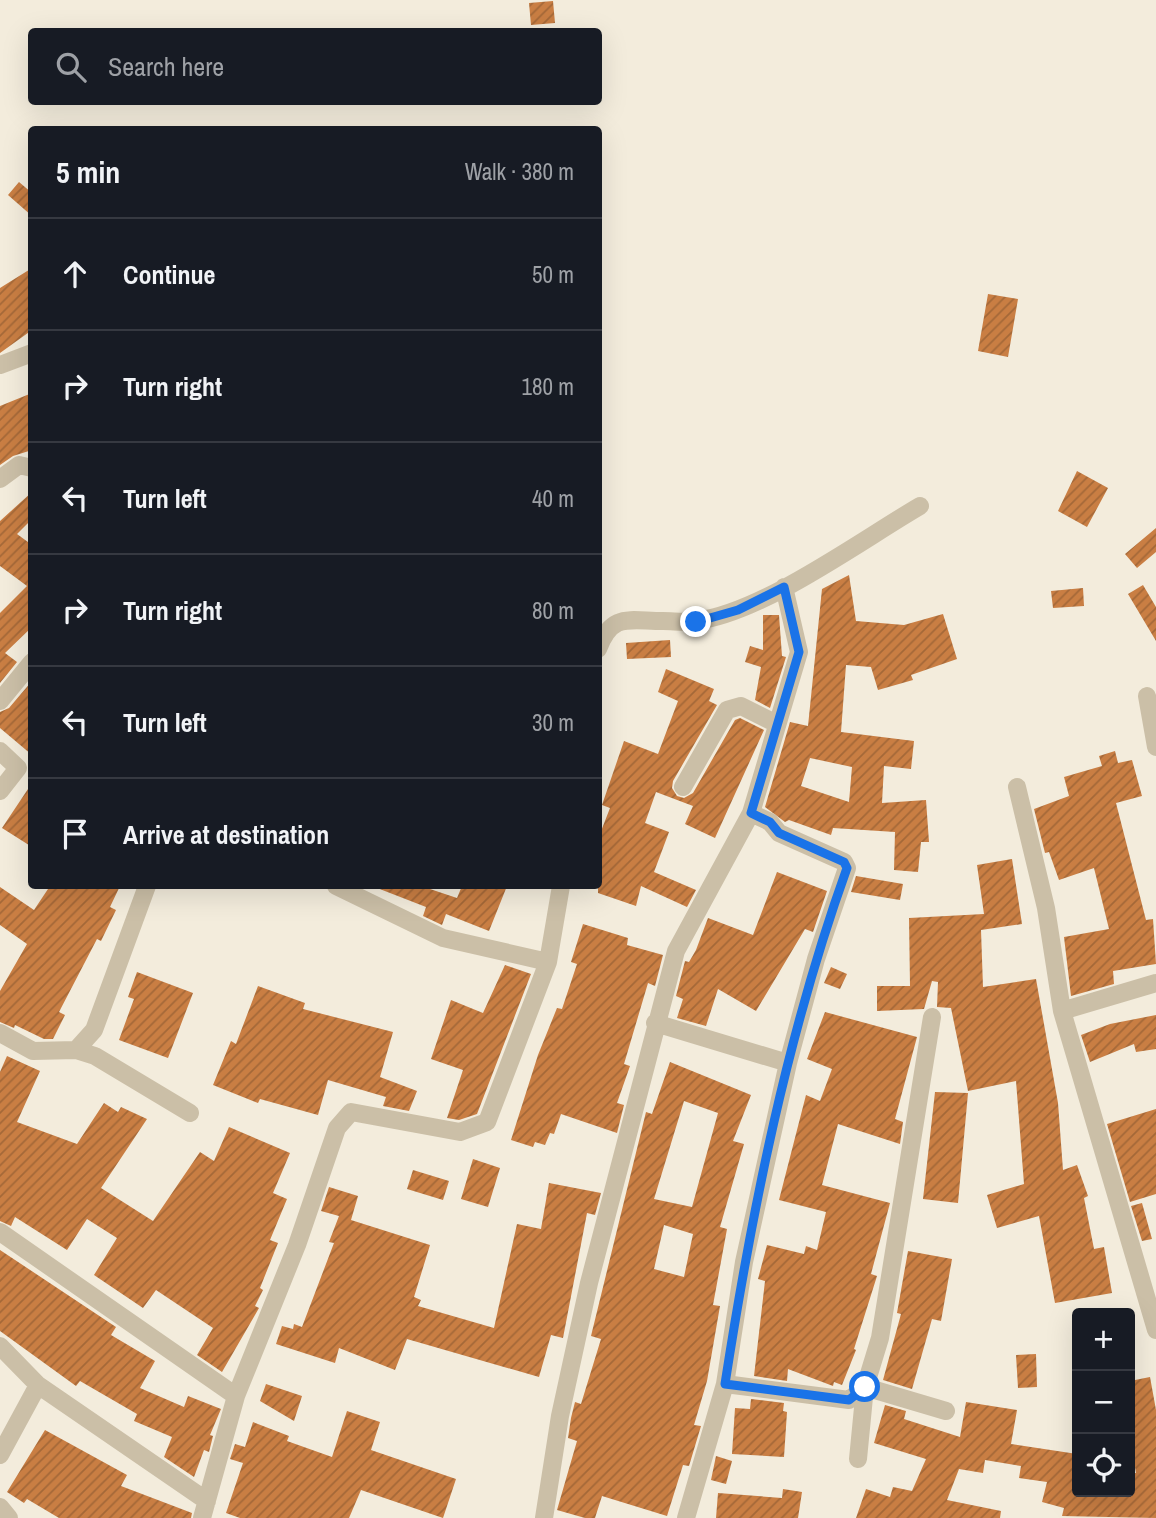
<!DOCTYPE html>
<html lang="en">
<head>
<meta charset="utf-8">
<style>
	:root { --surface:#171b24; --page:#20242c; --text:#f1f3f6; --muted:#9ea1a6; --line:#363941 }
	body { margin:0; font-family:"Archivo Narrow",sans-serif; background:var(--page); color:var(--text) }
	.controls { position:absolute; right:21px; bottom:21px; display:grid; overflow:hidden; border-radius:7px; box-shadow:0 7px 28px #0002 }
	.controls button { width:63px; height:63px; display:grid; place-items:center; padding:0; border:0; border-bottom:2px solid var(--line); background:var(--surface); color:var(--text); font:35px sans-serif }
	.stop { position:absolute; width:21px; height:21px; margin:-16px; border:5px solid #1a73e8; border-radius:50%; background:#fff }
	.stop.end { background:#1a73e8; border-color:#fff; box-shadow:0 2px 7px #0008 }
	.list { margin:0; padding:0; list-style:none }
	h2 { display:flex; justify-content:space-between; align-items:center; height:91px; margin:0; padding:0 28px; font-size:30px }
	h2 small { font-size:23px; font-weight:400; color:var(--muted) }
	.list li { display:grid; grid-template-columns:46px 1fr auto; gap:21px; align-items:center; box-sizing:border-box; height:112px; padding:0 28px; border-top:2px solid var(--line) }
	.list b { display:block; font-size:26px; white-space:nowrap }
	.list em { font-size:23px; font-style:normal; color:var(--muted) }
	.icon { flex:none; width:38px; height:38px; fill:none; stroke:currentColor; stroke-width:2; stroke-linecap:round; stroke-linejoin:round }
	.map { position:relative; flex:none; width:1156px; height:1518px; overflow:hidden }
	.search { position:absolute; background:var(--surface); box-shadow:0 7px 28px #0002; left:28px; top:28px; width:574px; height:77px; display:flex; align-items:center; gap:18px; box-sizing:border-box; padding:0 24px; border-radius:7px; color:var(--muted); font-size:26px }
	.panel { position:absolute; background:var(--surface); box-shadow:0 7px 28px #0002; left:28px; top:126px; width:574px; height:763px; border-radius:7px }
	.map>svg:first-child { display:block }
	.building { fill:url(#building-hatch); fill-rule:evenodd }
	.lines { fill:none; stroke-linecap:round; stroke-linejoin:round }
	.minor { stroke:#cbbfa7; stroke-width:18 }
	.route { stroke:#1a73e8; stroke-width:9 }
</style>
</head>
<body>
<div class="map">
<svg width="1156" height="1518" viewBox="0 0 1156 1518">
	<defs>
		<pattern id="building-hatch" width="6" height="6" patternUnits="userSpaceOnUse" patternTransform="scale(1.75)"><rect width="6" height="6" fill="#c97e43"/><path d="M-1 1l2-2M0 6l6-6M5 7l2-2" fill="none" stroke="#a46838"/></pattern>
	</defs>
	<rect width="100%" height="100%" fill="#f3ecdc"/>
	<path class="building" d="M 553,1 L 555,23 L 531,25 L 529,3 Z
		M 19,182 L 32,193 L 32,216 L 8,195 Z
		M 32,268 L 32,330 L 0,353 L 0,288 Z
		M 988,294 L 1018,299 L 1008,357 L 978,351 Z
		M 32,393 L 32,450 L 13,456 L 0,465 L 0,406 Z
		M 1077,471 L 1108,488 L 1087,527 L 1058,511 Z
		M 32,492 L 32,519 L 17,534 L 32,545 L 32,627 L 5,653 L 17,662 L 0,683 L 0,613 L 27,586 L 0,566 L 0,521 Z
		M 1156,528 L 1156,552 L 1137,568 L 1125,554 Z
		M 849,575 L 856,621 L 904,625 L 943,614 L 957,659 L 911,675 L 913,680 L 878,690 L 871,667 L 846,665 L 841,732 L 914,741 L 911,769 L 884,766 L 882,803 L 926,800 L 929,842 L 921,842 L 918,872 L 894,870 L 895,832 L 833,828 L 831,835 L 789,820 L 785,822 L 765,807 L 790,722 L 808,726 L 822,589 ZM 810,758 L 852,767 L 849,802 L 801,786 Z
		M 1143,585 L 1156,607 L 1156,641 L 1128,594 Z
		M 1083,588 L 1084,606 L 1053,608 L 1051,591 Z
		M 763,615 L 779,615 L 782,656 L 786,657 L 770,708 L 755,700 L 761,667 L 745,662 L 750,646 L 763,650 Z
		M 670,640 L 671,657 L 627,659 L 626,643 Z
		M 666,669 L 714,689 L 709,701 L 717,705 L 673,781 L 672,788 L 677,796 L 684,798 L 693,793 L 735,720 L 740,718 L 764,730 L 715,838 L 685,824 L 693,806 L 656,792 L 645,823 L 669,832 L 654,872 L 696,890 L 687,907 L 641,886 L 636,906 L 598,893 L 598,839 L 610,808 L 602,805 L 624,741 L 658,754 L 678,701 L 658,692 Z
		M 32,681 L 32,755 L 0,728 L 0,712 L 9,708 Z
		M 1115,751 L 1118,763 L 1132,760 L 1142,796 L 1116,803 L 1146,920 L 1153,919 L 1156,964 L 1113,971 L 1114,984 L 1071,996 L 1064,937 L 1109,929 L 1094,868 L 1059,880 L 1049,852 L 1045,853 L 1034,809 L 1069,796 L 1064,777 L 1102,766 L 1099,756 Z
		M 32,783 L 32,847 L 2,828 Z
		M 1012,859 L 1022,924 L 981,930 L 983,987 L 1036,979 L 1058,1103 L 1063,1170 L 1077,1165 L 1088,1196 L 1084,1198 L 1094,1249 L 1104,1247 L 1112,1293 L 1055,1303 L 1039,1216 L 997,1228 L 987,1195 L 1024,1184 L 1016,1081 L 968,1091 L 951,1008 L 937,1007 L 938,982 L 932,981 L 924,1009 L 877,1011 L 877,986 L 910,986 L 909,918 L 984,914 L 977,865 Z
		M 777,872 L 827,891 L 813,932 L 805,929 L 756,1011 L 718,989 L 706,1026 L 677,1018 L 683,999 L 676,996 L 685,961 L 689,962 L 696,950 L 708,918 L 753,935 Z
		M 856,876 L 903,884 L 900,900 L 851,892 Z
		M 50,886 L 120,886 L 110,907 L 116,910 L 101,941 L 97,939 L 59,1012 L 65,1015 L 53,1039 L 44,1039 L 15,1025 L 14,1028 L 0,1022 L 0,991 L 27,944 L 0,925 L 0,887 L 34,910 Z
		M 372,886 L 421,886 L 457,898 L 462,886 L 507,886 L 489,931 L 446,914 L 442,925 L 423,916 L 426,907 Z
		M 583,924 L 628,938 L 627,945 L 663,955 L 655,986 L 648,983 L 624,1064 L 630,1066 L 617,1103 L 624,1105 L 617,1133 L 561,1114 L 554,1134 L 550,1133 L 545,1145 L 535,1142 L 533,1147 L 511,1140 L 538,1055 L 557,1008 L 562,1009 L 577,964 L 571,962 Z
		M 505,965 L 531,974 L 477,1114 L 459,1120 L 447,1118 L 463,1070 L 431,1059 L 451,1000 L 483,1013 Z
		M 831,967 L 847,974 L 840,989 L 824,983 Z
		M 137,972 L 193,993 L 168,1058 L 119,1040 L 134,999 L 128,997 Z
		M 258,986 L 305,1003 L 303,1009 L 393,1032 L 380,1077 L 417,1091 L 409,1111 L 383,1106 L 386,1097 L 328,1080 L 318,1115 L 260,1099 L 258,1103 L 213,1085 L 231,1041 L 236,1044 Z
		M 825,1012 L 917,1037 L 895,1119 L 903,1122 L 900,1144 L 838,1124 L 822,1185 L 890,1203 L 871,1274 L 877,1276 L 854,1349 L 856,1350 L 842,1385 L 834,1382 L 833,1386 L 788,1369 L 787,1381 L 754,1376 L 765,1281 L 758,1279 L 767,1245 L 804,1254 L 806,1246 L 817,1250 L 826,1212 L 779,1200 L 806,1095 L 820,1101 L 832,1069 L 807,1059 Z
		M 1156,1015 L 1156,1049 L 1136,1052 L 1134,1044 L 1090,1062 L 1081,1035 L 1110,1024 Z
		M 7,1056 L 40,1071 L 17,1122 L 77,1144 L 104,1103 L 118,1112 L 121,1107 L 147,1119 L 101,1188 L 153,1221 L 200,1152 L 214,1161 L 229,1127 L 290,1153 L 273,1193 L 287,1199 L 270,1240 L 278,1243 L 260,1288 L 263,1290 L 255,1306 L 259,1308 L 222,1372 L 197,1355 L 213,1328 L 156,1290 L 143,1308 L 94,1275 L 117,1238 L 87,1219 L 67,1250 L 15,1217 L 11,1226 L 0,1221 L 0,1072 Z
		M 670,1062 L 751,1095 L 733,1141 L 744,1144 L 720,1227 L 727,1229 L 713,1305 L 720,1306 L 707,1381 L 694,1425 L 701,1426 L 689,1466 L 683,1465 L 667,1516 L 602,1496 L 595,1518 L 585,1518 L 557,1510 L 577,1441 L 568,1438 L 571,1418 L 575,1402 L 581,1404 L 601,1339 L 591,1336 L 646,1112 L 652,1114 ZM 684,1101 L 718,1113 L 692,1207 L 654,1199 ZM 664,1225 L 693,1234 L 684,1277 L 654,1269 Z
		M 935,1092 L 968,1093 L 958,1203 L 923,1199 Z
		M 1156,1109 L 1156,1194 L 1130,1202 L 1107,1124 Z
		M 473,1159 L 500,1168 L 488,1207 L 461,1199 Z
		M 413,1170 L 449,1181 L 443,1200 L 407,1189 Z
		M 549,1183 L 601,1193 L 595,1215 L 587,1213 L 563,1338 L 551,1335 L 539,1377 L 407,1339 L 395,1370 L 339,1348 L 335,1363 L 276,1344 L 282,1326 L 293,1329 L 294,1324 L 302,1327 L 334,1243 L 329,1242 L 339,1216 L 321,1211 L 329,1187 L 358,1196 L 351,1220 L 430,1245 L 414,1297 L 421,1300 L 418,1306 L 494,1328 L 517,1224 L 541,1229 Z
		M 1142,1203 L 1152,1239 L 1142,1241 L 1131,1206 Z
		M 0,1246 L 0,1250 L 116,1327 L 111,1335 L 155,1361 L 140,1388 L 184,1407 L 188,1396 L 221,1409 L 210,1435 L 213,1436 L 209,1452 L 204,1450 L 194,1477 L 164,1457 L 172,1437 L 134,1421 L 137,1414 L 80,1381 L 76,1386 L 0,1331 Z
		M 908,1251 L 952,1259 L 941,1321 L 932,1319 L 912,1389 L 883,1380 L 901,1314 L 897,1313 Z
		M 1036,1354 L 1037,1387 L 1018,1388 L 1016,1355 Z
		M 1150,1377 L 1156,1410 L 1156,1518 L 1062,1516 L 1064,1508 L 1042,1502 L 1047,1482 L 1019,1478 L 1021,1466 L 985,1460 L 983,1473 L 959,1469 L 947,1500 L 1001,1511 L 1000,1518 L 856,1518 L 866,1489 L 890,1497 L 893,1487 L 912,1491 L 926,1459 L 874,1443 L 885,1405 L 906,1411 L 904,1419 L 960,1437 L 966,1402 L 1017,1410 L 1011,1444 L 1077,1454 L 1077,1492 L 1130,1492 L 1130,1473 L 1136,1473 L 1130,1438 L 1130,1381 Z
		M 266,1384 L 302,1396 L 294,1421 L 260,1401 Z
		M 751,1399 L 784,1403 L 783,1411 L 787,1412 L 784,1457 L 732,1454 L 735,1408 L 750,1409 Z
		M 347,1411 L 380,1422 L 371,1450 L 456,1479 L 443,1518 L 361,1490 L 349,1518 L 240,1518 L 226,1513 L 243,1463 L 230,1459 L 235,1444 L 245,1447 L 253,1422 L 289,1436 L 287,1441 L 332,1457 Z
		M 45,1430 L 127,1475 L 121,1486 L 192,1513 L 191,1518 L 59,1518 L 27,1499 L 24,1503 L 7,1492 Z
		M 716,1456 L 732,1461 L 726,1484 L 711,1480 Z
		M 783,1489 L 802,1492 L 798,1518 L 716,1518 L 718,1493 L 782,1498 Z"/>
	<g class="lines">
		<path class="minor" d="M 0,365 L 32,353
			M 0,479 L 19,465 L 32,468
			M 598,649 C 612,612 629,621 663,621 C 674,621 685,623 696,621 C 762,613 860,541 920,506
			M 1147,696 L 1156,747
			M 0,701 L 32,662
			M 0,751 L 18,768 L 0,791
			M 683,787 L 727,710 L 741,706 L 777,724
			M 1017,787 L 1046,908 L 1062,1011 L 1156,1330
			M 336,886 L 443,938 L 548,962
			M 1062,1011 L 1156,983
			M 655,1023 L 788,1063
			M 0,1033 L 33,1051 L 76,1050 L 94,1030 L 147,886
			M 76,1050 L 95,1056 L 190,1113
			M 0,1232 L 236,1396
			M 0,1346 L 38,1385 L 207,1501
			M 725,1384 L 849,1400 L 865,1387
			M 865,1387 L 946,1411
			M 0,1455 L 38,1385
			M 858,1459 L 865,1387 L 880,1338 L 932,1017
			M 0,1507 L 9,1518
			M 202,1518 L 236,1396 L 297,1245 L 337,1128 L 351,1112 L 460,1132 L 487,1122 L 548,962 L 561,886
			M 544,1518 L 560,1416 L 589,1283 L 676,951 L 751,813 L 799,652 L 784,587
			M 686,1518 L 725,1384 L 744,1262 L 788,1063 L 816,959 L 847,868 L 844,862 L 779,833 L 770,822 L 751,813"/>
	</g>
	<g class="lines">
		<path class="route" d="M 696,622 L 738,610 L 784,587 L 799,652 L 751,813 L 770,822 L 779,833 L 844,862 L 847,868 C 787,1035 752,1210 725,1384 L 849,1400 L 865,1387"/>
	</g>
</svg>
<div class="controls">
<button>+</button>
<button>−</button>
<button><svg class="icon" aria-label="locate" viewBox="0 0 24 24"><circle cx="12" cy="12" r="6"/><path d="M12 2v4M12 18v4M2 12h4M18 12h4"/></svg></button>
</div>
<div class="stop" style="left:865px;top:1387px"></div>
<div class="stop end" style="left:696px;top:622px"></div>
<div class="search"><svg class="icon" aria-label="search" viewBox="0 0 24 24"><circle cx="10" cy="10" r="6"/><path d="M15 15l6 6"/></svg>Search here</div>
<section class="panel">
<h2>5 min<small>Walk · 380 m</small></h2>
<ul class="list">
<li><svg class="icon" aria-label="ahead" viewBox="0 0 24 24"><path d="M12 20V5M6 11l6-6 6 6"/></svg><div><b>Continue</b></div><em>50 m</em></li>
<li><svg class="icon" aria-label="right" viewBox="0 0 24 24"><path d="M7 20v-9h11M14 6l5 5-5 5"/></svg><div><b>Turn right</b></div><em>180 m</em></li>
<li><svg class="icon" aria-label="left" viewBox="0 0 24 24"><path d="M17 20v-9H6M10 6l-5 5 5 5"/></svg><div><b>Turn left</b></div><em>40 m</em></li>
<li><svg class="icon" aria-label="right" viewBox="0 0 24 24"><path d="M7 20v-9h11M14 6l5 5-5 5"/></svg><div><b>Turn right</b></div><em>80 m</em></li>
<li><svg class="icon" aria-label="left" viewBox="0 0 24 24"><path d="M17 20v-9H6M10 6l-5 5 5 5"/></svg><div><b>Turn left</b></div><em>30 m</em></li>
<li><svg class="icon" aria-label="arrive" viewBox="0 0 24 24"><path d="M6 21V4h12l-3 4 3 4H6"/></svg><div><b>Arrive at destination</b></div></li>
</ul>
</section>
</div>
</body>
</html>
